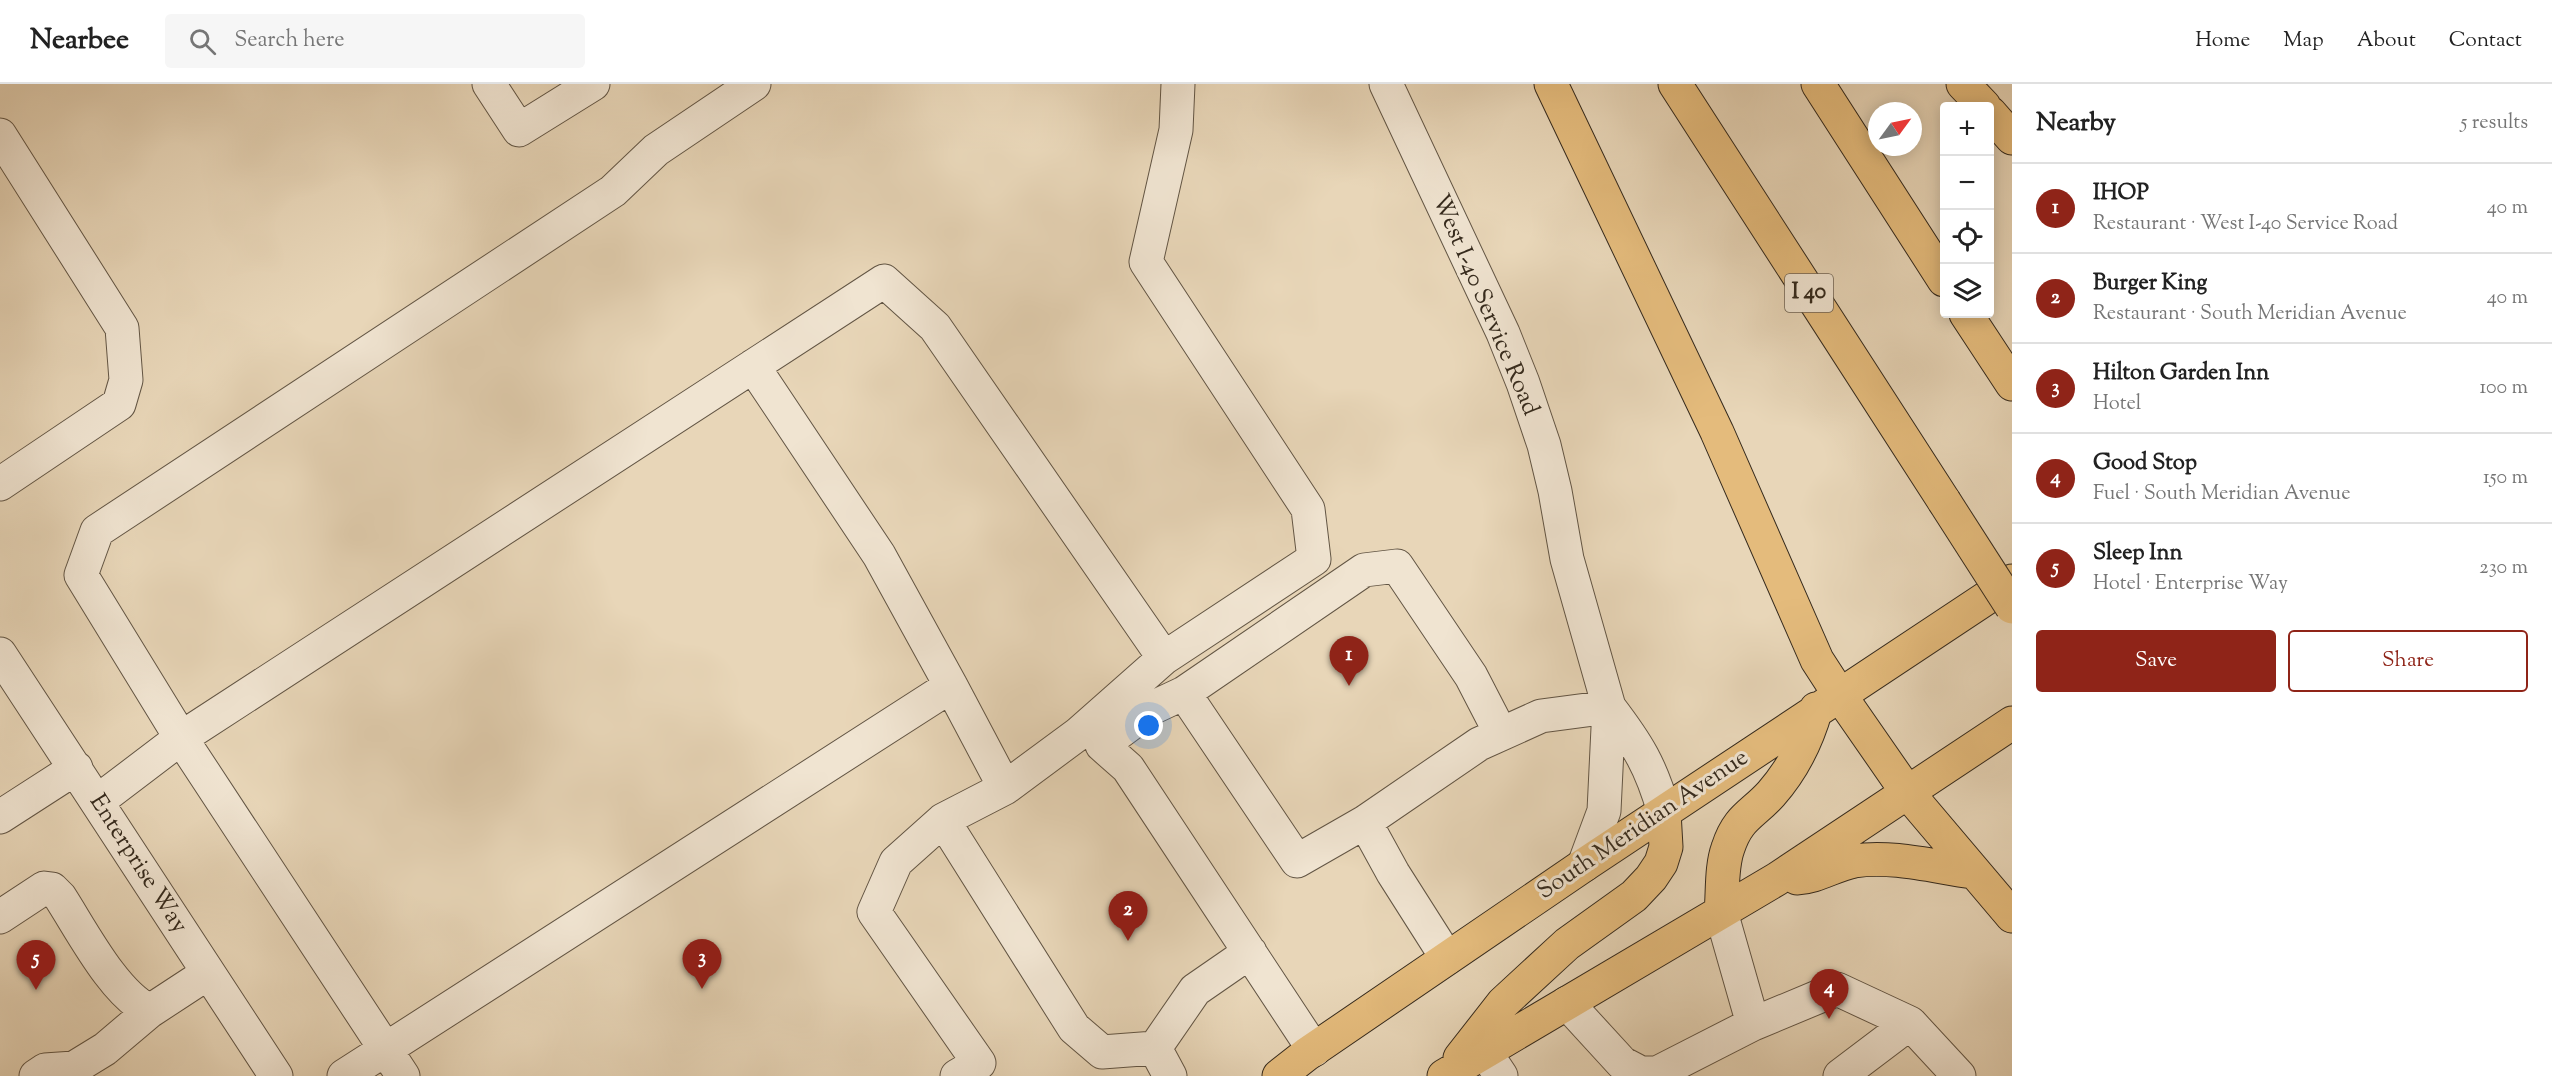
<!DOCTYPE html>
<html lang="en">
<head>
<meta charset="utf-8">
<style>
	:root { --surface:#fff; --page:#f6f6f6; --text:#222; --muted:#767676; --line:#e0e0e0; --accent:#8f2418 }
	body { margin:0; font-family:"Sorts Mill Goudy",serif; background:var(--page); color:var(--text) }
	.controls { position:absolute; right:18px; top:18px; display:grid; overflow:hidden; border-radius:6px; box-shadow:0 3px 15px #0003 }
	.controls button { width:54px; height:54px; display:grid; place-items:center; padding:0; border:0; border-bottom:2px solid var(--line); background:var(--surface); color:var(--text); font:30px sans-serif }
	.compass { position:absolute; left:1868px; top:18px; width:54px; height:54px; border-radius:50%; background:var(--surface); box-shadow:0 3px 15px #0003; rotate:57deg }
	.you { position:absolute; left:1149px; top:642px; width:21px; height:21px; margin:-15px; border:4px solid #fff; border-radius:50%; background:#1a73e8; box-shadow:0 0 0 9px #1a73e833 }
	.badge { display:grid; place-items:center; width:39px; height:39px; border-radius:50%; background:var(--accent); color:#fff; font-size:20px; font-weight:700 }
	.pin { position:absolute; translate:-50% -50px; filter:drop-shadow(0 2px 3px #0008) }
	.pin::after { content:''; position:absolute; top:32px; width:21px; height:18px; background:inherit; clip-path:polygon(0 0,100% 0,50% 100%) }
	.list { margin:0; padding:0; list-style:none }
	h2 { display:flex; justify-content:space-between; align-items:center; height:78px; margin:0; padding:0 24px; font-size:26px }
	h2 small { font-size:20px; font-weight:400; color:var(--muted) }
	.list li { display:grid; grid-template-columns:39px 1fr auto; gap:18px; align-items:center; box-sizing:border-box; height:90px; padding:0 24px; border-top:2px solid var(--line) }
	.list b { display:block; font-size:22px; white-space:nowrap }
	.list p { margin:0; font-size:20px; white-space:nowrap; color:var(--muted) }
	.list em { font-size:20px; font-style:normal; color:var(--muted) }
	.actions { display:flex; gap:12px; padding:18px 24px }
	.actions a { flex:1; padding:14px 0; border:2px solid var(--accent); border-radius:6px; text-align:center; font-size:21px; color:var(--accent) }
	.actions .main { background:var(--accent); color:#fff }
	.icon { flex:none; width:33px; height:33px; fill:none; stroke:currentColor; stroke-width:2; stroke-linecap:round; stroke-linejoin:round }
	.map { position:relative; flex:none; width:2012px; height:992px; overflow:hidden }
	header { display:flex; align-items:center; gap:36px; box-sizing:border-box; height:84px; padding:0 30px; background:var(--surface); border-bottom:2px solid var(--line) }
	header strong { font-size:28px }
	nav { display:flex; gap:33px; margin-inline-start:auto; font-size:21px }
	.search { width:420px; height:54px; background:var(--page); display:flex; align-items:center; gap:15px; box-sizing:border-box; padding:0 21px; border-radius:6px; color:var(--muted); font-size:22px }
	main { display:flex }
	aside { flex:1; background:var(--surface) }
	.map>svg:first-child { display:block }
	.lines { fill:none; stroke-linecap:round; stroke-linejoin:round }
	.minor-casing { stroke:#625544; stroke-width:35 }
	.major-casing { stroke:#352a1d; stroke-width:35 }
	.highway-casing { stroke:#352a1d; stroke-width:35 }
	.minor { stroke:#f0e4d1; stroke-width:33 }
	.major { stroke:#e4bb7c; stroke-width:33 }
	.highway { stroke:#e4bb7c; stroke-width:33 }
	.highway-bridge-casing { stroke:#352a1d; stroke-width:35; stroke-linecap:butt }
	.highway-bridge { stroke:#e4bb7c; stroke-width:33 }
	.labels { text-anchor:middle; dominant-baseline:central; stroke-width:6; stroke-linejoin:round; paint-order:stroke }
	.shield { fill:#f0e4d1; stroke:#6d6253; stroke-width:1.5 }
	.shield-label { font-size:22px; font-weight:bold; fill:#352a1d }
	.street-label { font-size:24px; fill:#352a1d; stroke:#f0e4d1 }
</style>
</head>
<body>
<header>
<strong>Nearbee</strong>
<div class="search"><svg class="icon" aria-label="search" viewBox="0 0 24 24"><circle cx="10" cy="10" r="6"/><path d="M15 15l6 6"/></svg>Search here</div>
<nav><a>Home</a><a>Map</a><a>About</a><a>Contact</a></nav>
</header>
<main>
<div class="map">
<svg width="2012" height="992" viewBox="0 0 2012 992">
	<rect width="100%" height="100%" fill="#e8d6b8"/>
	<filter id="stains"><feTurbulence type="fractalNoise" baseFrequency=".00333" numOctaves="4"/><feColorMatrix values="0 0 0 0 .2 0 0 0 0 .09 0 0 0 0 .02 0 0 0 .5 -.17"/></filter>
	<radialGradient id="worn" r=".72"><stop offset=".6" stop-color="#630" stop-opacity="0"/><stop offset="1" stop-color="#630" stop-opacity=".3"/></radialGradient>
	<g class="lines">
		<g class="minor-casing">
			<path id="minor" d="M 489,0 L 519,46 L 593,0
				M 754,0 L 656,66 L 613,107 L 97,447 L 81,491 L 181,654 L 884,197 L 935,243 L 1164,574 L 1078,650 L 1005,704 L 943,736 L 1074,944 L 1102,968 L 1155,964
				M 1386,0 L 1503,249 L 1523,299 L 1544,361 L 1555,407 L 1567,475 L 1609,623 L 1604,727 L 1584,781
				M 0,51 L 122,244 L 126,296 L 119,320 L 0,400
				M 753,282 L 879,471 L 951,602
				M 0,570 L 276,992
				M 1164,574 L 1314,475 L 1308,425 L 1146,178 L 1176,46 L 1178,0
				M 1184,609 L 1152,624 L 1102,661 L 1128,684 L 1314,966
				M 1609,623 C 1638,661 1651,682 1664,728
				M 98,717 L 181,654 L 403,992
				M 0,733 L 76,684
				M 943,736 L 896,778 L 874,828 L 979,979 L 957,992
				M 1365,738 L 1297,777 L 1184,609 L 1364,486 L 1397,482 L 1471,592 L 1501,650
				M 1721,828 L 1753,940
				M 0,833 L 44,804 L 52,805 L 60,813 C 82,847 114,910 150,927
				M 1447,874 L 1393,789 L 1365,738 L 1479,660 L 1541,632 L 1609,623
				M 1567,919 L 1622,979 L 1641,989 L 1657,989 L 1753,940 L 1837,905 L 1910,939 L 1959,992
				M 1155,964 L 1195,906 L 1250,868
				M 1155,964 L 1170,992
				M 1485,968 L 1501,992
				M 36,992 L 45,986 L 74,984 L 105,965 L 150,927 L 208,889
				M 344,992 L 951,602 L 1005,704
				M 1840,992 L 1910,939"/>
		</g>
		<g class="major-casing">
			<path id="major" d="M 1839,610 L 1907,708 L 2012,832
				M 1797,794 C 1817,793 1834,781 1854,777 C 1893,771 1935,783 1973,788
				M 1721,828 C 1723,808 1721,783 1728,764 C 1738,733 1752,731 1771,710 C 1793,685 1807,657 1816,625
				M 1460,974 L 1503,919 L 1567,860 L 1634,812 L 1651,794 L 1661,779 L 1666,763 L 1664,728
				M 1279,992 L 1307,970 L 1584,781 L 2012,497
				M 1444,992 L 1777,795 L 2012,639"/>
		</g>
		<g class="highway-casing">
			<path id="highway" d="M 1551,0 L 1717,348 L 1817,576 L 1839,610
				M 1675,0 L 1944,417
				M 1818,0 L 1944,196
				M 1963,0 L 1984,22
				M 1990,29 L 2012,54
				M 1966,230 L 2012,300"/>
		</g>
		<use href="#minor" class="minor"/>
		<use href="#major" class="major"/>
		<use href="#highway" class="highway"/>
		<g class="highway-bridge-casing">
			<path id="highway-bridge" d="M 1944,417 L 2012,523"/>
		</g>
		<use href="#highway-bridge" class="highway-bridge"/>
	</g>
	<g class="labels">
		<rect class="shield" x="1785" y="190" width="48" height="38" rx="4.5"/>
		<g class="shield-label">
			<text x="1809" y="209">I 40</text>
		</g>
		<g class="street-label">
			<text transform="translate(1485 221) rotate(67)">West I-40 Service Road</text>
			<text transform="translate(1643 741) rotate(-34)">South Meridian Avenue</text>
			<text transform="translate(138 780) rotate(57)">Enterprise Way</text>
		</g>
	</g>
	<rect width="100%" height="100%" filter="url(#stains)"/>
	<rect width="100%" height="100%" fill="url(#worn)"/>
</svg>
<div class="controls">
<button>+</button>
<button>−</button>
<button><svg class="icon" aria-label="locate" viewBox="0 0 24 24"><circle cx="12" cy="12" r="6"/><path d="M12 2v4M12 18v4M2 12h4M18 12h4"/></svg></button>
<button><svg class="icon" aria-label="layers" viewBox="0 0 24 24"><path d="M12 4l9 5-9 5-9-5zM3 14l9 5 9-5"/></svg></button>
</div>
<svg class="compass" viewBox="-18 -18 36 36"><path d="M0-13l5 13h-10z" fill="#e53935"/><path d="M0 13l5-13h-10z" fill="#767676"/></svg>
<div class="you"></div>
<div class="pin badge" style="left:1349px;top:602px">1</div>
<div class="pin badge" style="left:1128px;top:857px">2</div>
<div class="pin badge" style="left:702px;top:905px">3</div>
<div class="pin badge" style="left:1829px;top:935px">4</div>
<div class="pin badge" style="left:36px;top:906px">5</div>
</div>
<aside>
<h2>Nearby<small>5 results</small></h2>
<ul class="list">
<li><span class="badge">1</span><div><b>IHOP</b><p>Restaurant · West I-40 Service Road</p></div><em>40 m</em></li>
<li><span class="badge">2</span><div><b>Burger King</b><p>Restaurant · South Meridian Avenue</p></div><em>40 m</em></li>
<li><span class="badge">3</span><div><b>Hilton Garden Inn</b><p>Hotel</p></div><em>100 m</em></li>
<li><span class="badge">4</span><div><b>Good Stop</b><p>Fuel · South Meridian Avenue</p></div><em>150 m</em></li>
<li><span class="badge">5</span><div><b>Sleep Inn</b><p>Hotel · Enterprise Way</p></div><em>230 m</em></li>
</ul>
<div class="actions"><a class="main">Save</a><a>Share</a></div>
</aside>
</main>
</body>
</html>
